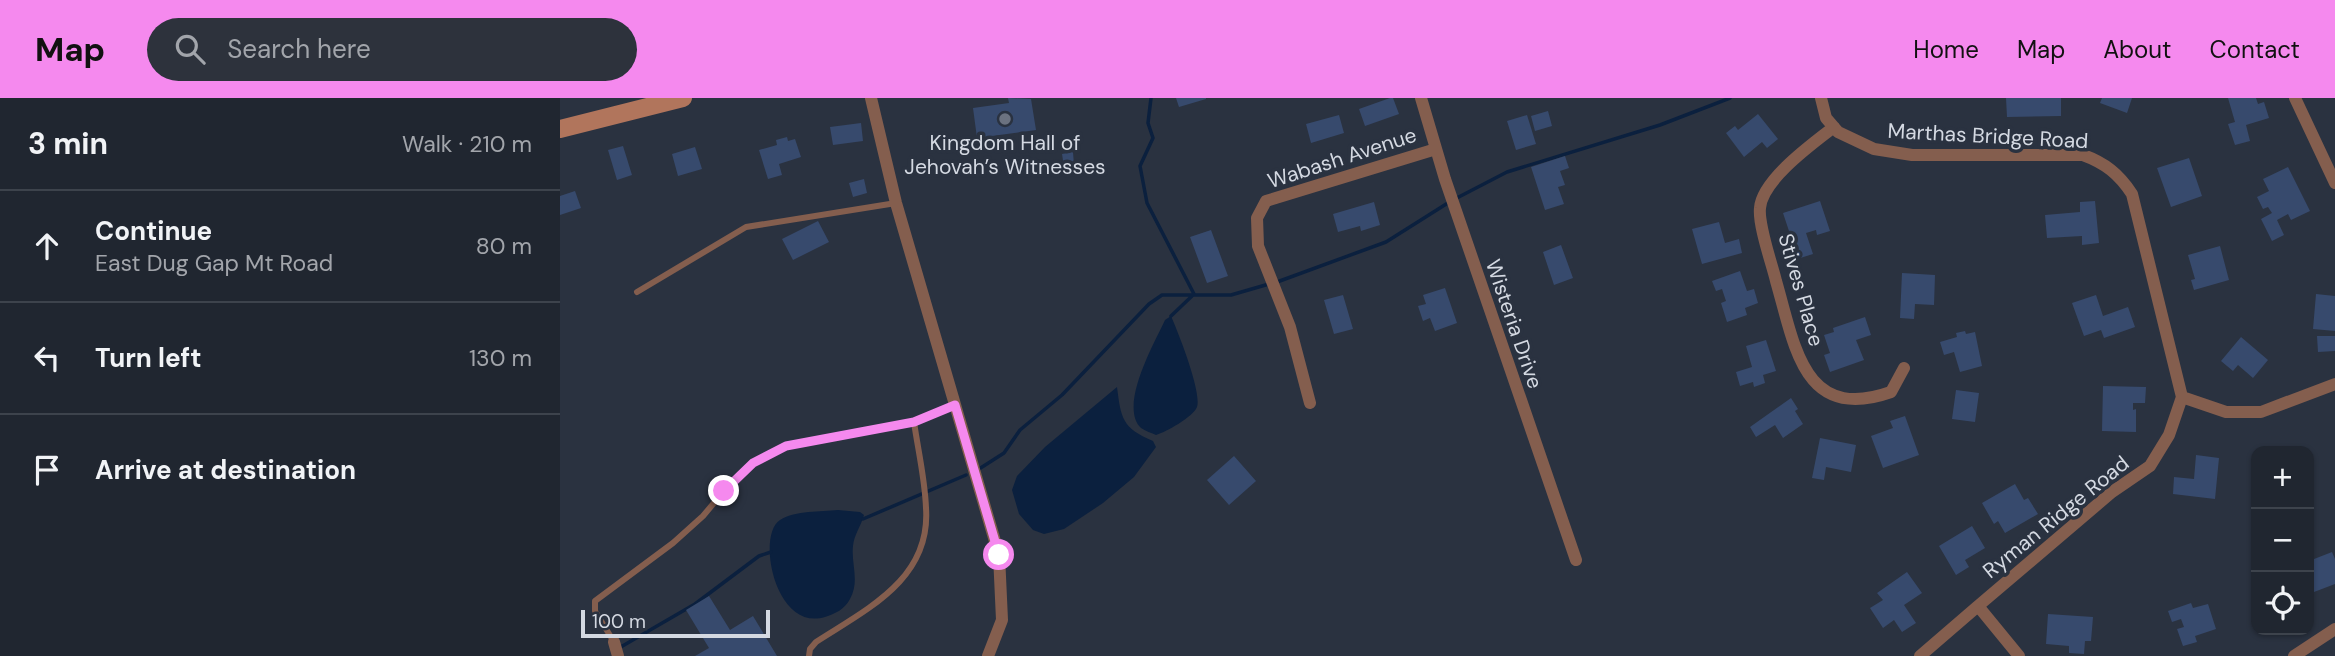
<!DOCTYPE html>
<html lang="en">
<head>
<meta charset="utf-8">
<style>
	:root { --surface:#202630; --page:#2d323c; --text:#f1f3f6; --muted:#a2a5ab; --line:#3d434c; --accent:#f589ee }
	body { margin:0; font-family:"DM Sans",sans-serif; background:var(--page); color:var(--text) }
	.controls { position:absolute; right:21px; bottom:21px; display:grid; overflow:hidden; border-radius:14px; box-shadow:0 2px 5px #0004 }
	.controls button { width:63px; height:63px; display:grid; place-items:center; padding:0; border:0; border-bottom:2px solid var(--line); background:var(--surface); color:var(--text); font:35px sans-serif }
	.scale { position:absolute; left:21px; bottom:18px; width:189px; box-sizing:border-box; padding-left:7px; border:4px solid #d4d9e2; border-top:0; font-size:19px; line-height:24px; white-space:nowrap; color:#d4d9e2; -webkit-text-stroke:5px #2a3240; paint-order:stroke }
	.stop { position:absolute; width:21px; height:21px; margin:-16px; border:5px solid #f589ee; border-radius:50%; background:#fff }
	.stop.end { background:#f589ee; border-color:#fff; box-shadow:0 2px 7px #0008 }
	.list { margin:0; padding:0; list-style:none }
	h2 { display:flex; justify-content:space-between; align-items:center; height:91px; margin:0; padding:0 28px; font-size:30px }
	h2 small { font-size:23px; font-weight:400; color:var(--muted) }
	.list li { display:grid; grid-template-columns:46px 1fr auto; gap:21px; align-items:center; box-sizing:border-box; height:112px; padding:0 28px; border-top:2px solid var(--line) }
	.list b { display:block; font-size:26px; white-space:nowrap }
	.list p { margin:0; font-size:23px; white-space:nowrap; color:var(--muted) }
	.list em { font-size:23px; font-style:normal; color:var(--muted) }
	.icon { flex:none; width:38px; height:38px; fill:none; stroke:currentColor; stroke-width:2; stroke-linecap:round; stroke-linejoin:round }
	.map { position:relative; flex:none; width:1775px; height:558px; overflow:hidden }
	header { display:flex; align-items:center; gap:42px; box-sizing:border-box; height:98px; padding:0 35px; background:var(--accent); color:#111 }
	header strong { font-size:33px }
	nav { display:flex; gap:38px; margin-inline-start:auto; font-size:24px }
	.search { width:490px; height:63px; background:var(--page); display:flex; align-items:center; gap:18px; box-sizing:border-box; padding:0 24px; border-radius:38px; color:var(--muted); font-size:26px }
	main { display:flex }
	aside { flex:1; background:var(--surface) }
	.map>svg:first-child { display:block }
	.water { fill:#0b203e }
	.lines { fill:none; stroke-linecap:round; stroke-linejoin:round }
	.stream { stroke:#0b203e; stroke-width:3.5 }
	.building { fill:#374a6d }
	.lane { stroke:#845e4e; stroke-width:6 }
	.street { stroke:#845e4e; stroke-width:12 }
	.secondary { stroke:#b1755c; stroke-width:18 }
	.route { stroke:#f589ee; stroke-width:9 }
	.worship-dot { fill:#6b7280; stroke:#2a3240; stroke-width:2.5 }
	.labels { text-anchor:middle; dominant-baseline:central; stroke-width:7; stroke-linejoin:round; paint-order:stroke }
	.street-label { font-size:21px; fill:#d4d9e2; stroke:#2a3240 }
	.poi-label { font-size:21px; fill:#d4d9e2; stroke:#2a3240 }
</style>
</head>
<body>
<header>
<strong>Map</strong>
<div class="search"><svg class="icon" aria-label="search" viewBox="0 0 24 24"><circle cx="10" cy="10" r="6"/><path d="M15 15l6 6"/></svg>Search here</div>
<nav><a>Home</a><a>Map</a><a>About</a><a>Contact</a></nav>
</header>
<main>
<aside>
<h2>3 min<small>Walk · 210 m</small></h2>
<ul class="list">
<li><svg class="icon" aria-label="ahead" viewBox="0 0 24 24"><path d="M12 20V5M6 11l6-6 6 6"/></svg><div><b>Continue</b><p>East Dug Gap Mt Road</p></div><em>80 m</em></li>
<li><svg class="icon" aria-label="left" viewBox="0 0 24 24"><path d="M17 20v-9H6M10 6l-5 5 5 5"/></svg><div><b>Turn left</b></div><em>130 m</em></li>
<li><svg class="icon" aria-label="arrive" viewBox="0 0 24 24"><path d="M6 21V4h12l-3 4 3 4H6"/></svg><div><b>Arrive at destination</b></div></li>
</ul>
</aside>
<div class="map">
<svg width="1775" height="558" viewBox="0 0 1775 558">
	<rect width="100%" height="100%" fill="#2a3240"/>
	<path class="water" d="M 611,218 C 618,234 642,294 637,309 C 633,319 606,334 596,337 C 592,335 585,333 581,330 C 558,308 595,244 605,222 Z
		M 557,289 C 561,320 562,330 593,343 L 596,349 L 574,379 L 543,405 L 504,431 L 484,436 L 473,432 L 459,416 L 452,392 L 457,378 L 485,349 Z
		M 278,412 L 300,414 L 304,417 C 301,428 294,437 293,448 C 291,466 300,483 290,501 C 285,511 275,516 265,519 C 215,534 196,437 220,422 C 236,412 260,414 278,412 Z"/>
	<g class="lines">
		<path class="stream" d="M 591,0 L 588,25 L 593,40 L 580,68 L 587,105 L 634,196
			M 717,184 L 826,144 L 891,103 L 947,74 L 1100,27 L 1170,0
			M 611,218 L 632,198
			M 419,371 L 444,355 L 460,332 L 502,297 L 589,206 L 602,197 L 671,197 L 709,186
			M 303,421 L 406,377
			M 59,550 L 135,506 L 199,458 L 211,454"/>
	</g>
	<path class="building" d="M 448,0 L 471,1 L 476,32 L 417,40 L 413,10 L 449,5 Z
		M 616,0 L 646,0 L 646,1 L 619,9 Z
		M 830,0 L 833,0 L 839,16 L 805,28 L 799,11 Z
		M 1446,0 L 1501,0 L 1501,18 L 1447,19 Z
		M 1542,0 L 1572,0 L 1567,15 L 1540,5 Z
		M 1668,0 L 1696,0 L 1698,6 L 1704,4 L 1709,20 L 1686,27 L 1690,43 L 1675,47 L 1668,26 L 1675,24 Z
		M 988,13 L 992,28 L 975,33 L 971,18 Z
		M 1198,16 L 1218,41 L 1207,50 L 1202,44 L 1184,59 L 1166,35 L 1175,28 L 1178,32 Z
		M 779,17 L 784,35 L 751,45 L 746,26 Z
		M 967,17 L 976,46 L 956,52 L 947,23 Z
		M 301,25 L 303,43 L 273,47 L 270,29 Z
		M 227,39 L 228,43 L 235,41 L 241,59 L 219,66 L 222,77 L 208,81 L 199,52 L 217,47 L 216,42 Z
		M 63,48 L 72,77 L 57,82 L 48,52 Z
		M 135,49 L 142,71 L 118,78 L 112,56 Z
		M 513,54 L 514,67 L 504,69 L 502,56 Z
		M 1005,58 L 1009,70 L 1000,73 L 1005,87 L 998,89 L 1004,106 L 985,112 L 971,69 Z
		M 1629,60 L 1642,98 L 1611,109 L 1597,70 Z
		M 1728,69 L 1750,113 L 1731,122 L 1728,116 L 1717,122 L 1724,137 L 1712,143 L 1701,121 L 1712,115 L 1708,109 L 1703,111 L 1697,99 L 1709,93 L 1703,81 Z
		M 304,81 L 307,95 L 293,99 L 289,85 Z
		M 15,93 L 21,110 L 0,117 L 0,98 Z
		M 1260,103 L 1270,133 L 1257,137 L 1256,132 L 1246,135 L 1253,156 L 1234,162 L 1229,147 L 1233,145 L 1223,115 Z
		M 1535,103 L 1539,145 L 1522,147 L 1522,138 L 1487,140 L 1485,117 L 1520,114 L 1520,104 Z
		M 814,104 L 820,127 L 801,133 L 800,128 L 778,134 L 773,116 Z
		M 258,123 L 269,144 L 233,162 L 222,141 Z
		M 1159,124 L 1165,145 L 1179,141 L 1182,155 L 1142,166 L 1132,131 Z
		M 651,132 L 668,178 L 647,185 L 630,139 Z
		M 1001,147 L 1013,180 L 994,187 L 983,154 Z
		M 1660,148 L 1669,182 L 1634,192 L 1631,182 L 1635,181 L 1628,157 Z
		M 1180,173 L 1187,193 L 1194,191 L 1198,205 L 1185,210 L 1187,217 L 1167,224 L 1161,205 L 1166,203 L 1162,191 L 1156,193 L 1152,183 Z
		M 1342,175 L 1375,177 L 1374,207 L 1355,206 L 1354,221 L 1340,220 Z
		M 885,190 L 897,225 L 875,233 L 870,220 L 863,223 L 858,208 L 866,206 L 863,197 Z
		M 1756,196 L 1775,198 L 1775,233 L 1753,231 Z
		M 783,197 L 793,231 L 774,236 L 764,202 Z
		M 1536,197 L 1543,218 L 1568,209 L 1575,229 L 1544,240 L 1541,232 L 1524,238 L 1512,205 Z
		M 1305,219 L 1311,237 L 1296,242 L 1304,262 L 1270,274 L 1264,257 L 1270,255 L 1264,237 L 1274,234 L 1273,230 Z
		M 1405,233 L 1406,236 L 1415,234 L 1422,268 L 1400,274 L 1394,254 L 1384,257 L 1380,244 L 1397,239 L 1396,235 Z
		M 1757,238 L 1775,238 L 1775,253 L 1758,254 Z
		M 1681,239 L 1708,262 L 1693,280 L 1678,267 L 1673,273 L 1661,263 Z
		M 1206,242 L 1216,273 L 1203,277 L 1205,285 L 1194,289 L 1193,284 L 1180,288 L 1176,274 L 1192,269 L 1186,248 Z
		M 1543,288 L 1586,289 L 1585,305 L 1573,305 L 1573,312 L 1576,311 L 1576,334 L 1542,333 Z
		M 1396,292 L 1419,295 L 1415,324 L 1392,321 Z
		M 1231,300 L 1238,311 L 1235,313 L 1243,326 L 1223,340 L 1215,327 L 1196,339 L 1190,329 Z
		M 1345,318 L 1359,357 L 1323,370 L 1311,338 L 1333,330 L 1330,323 Z
		M 1260,340 L 1296,347 L 1291,374 L 1266,369 L 1264,382 L 1252,380 Z
		M 1636,357 L 1659,360 L 1655,401 L 1613,396 L 1614,379 L 1634,381 Z
		M 674,358 L 696,383 L 669,407 L 647,382 Z
		M 1455,386 L 1464,402 L 1468,400 L 1478,416 L 1445,435 L 1438,423 L 1434,426 L 1422,405 Z
		M 1412,428 L 1425,450 L 1405,462 L 1409,469 L 1396,477 L 1379,448 Z
		M 1772,454 L 1775,461 L 1775,486 L 1754,494 L 1751,486 L 1749,486 L 1749,463 Z
		M 1347,474 L 1362,495 L 1344,507 L 1356,525 L 1342,534 L 1334,522 L 1323,530 L 1310,510 L 1323,502 L 1317,495 Z
		M 149,498 L 170,532 L 193,518 L 217,558 L 135,558 L 149,550 L 126,512 Z
		M 1631,505 L 1633,510 L 1648,506 L 1656,531 L 1635,538 L 1637,544 L 1623,548 L 1617,531 L 1624,529 L 1621,521 L 1612,524 L 1608,513 Z
		M 1488,516 L 1533,519 L 1531,543 L 1525,543 L 1524,556 L 1509,555 L 1509,548 L 1486,546 Z"/>
	<g class="lines">
		<path class="lane" d="M 77,194 L 186,129 L 336,105
			M 54,544 L 35,513 L 35,503 L 113,445 L 143,418 L 164,393 L 193,365 L 226,348 L 354,324 L 395,307
			M 249,558 L 250,551 L 256,544 C 307,511 371,481 366,410 C 365,381 358,352 354,324"/>
		<path class="street" d="M 311,0 L 336,105 L 439,457 L 442,522 L 428,558
			M 861,0 L 885,81 L 1016,462
			M 1261,0 L 1266,20 L 1278,34 L 1314,51 L 1352,57 L 1523,57 C 1545,65 1559,76 1572,96 L 1622,299 L 1666,314 L 1701,314 L 1775,286
			M 1735,0 L 1775,85
			M 1274,29 C 1252,46 1202,82 1200,110 C 1198,127 1212,166 1216,183 C 1235,248 1243,325 1331,294 L 1344,270
			M 750,305 L 730,229 L 698,148 L 697,120 L 706,103 L 876,51
			M 54,544 L 58,558
			M 1360,558 L 1418,508
			M 1459,558 L 1418,508 L 1552,394 L 1590,368 L 1609,337 L 1622,299
			M 1734,558 L 1775,531"/>
		<path class="secondary" d="M 0,31 L 123,0"/>
	</g>
	<g class="lines">
		<path class="route" d="M 164,393 L 193,365 L 226,348 L 354,324 L 395,307 L 439,457"/>
	</g>
	<circle class="worship-dot" cx="445" cy="21" r="7"/>
	<g class="labels">
		<g class="street-label">
			<text transform="translate(1428 38) rotate(3)">Marthas Bridge Road</text>
			<text transform="translate(782 60) rotate(-18)">Wabash Avenue</text>
			<text transform="translate(1241 192) rotate(74)">Stives Place</text>
			<text transform="translate(954 226) rotate(71)">Wisteria Drive</text>
			<text transform="translate(1496 419) rotate(-39)">Ryman Ridge Road</text>
		</g>
		<g class="poi-label">
			<text x="445" y="45">Kingdom Hall of<tspan x="445" dy="24">Jehovah’s Witnesses</tspan></text>
		</g>
	</g>
</svg>
<div class="controls">
<button>+</button>
<button>−</button>
<button><svg class="icon" aria-label="locate" viewBox="0 0 24 24"><circle cx="12" cy="12" r="6"/><path d="M12 2v4M12 18v4M2 12h4M18 12h4"/></svg></button>
</div>
<div class="scale">100 m</div>
<div class="stop" style="left:439px;top:457px"></div>
<div class="stop end" style="left:164px;top:393px"></div>
</div>
</main>
</body>
</html>
